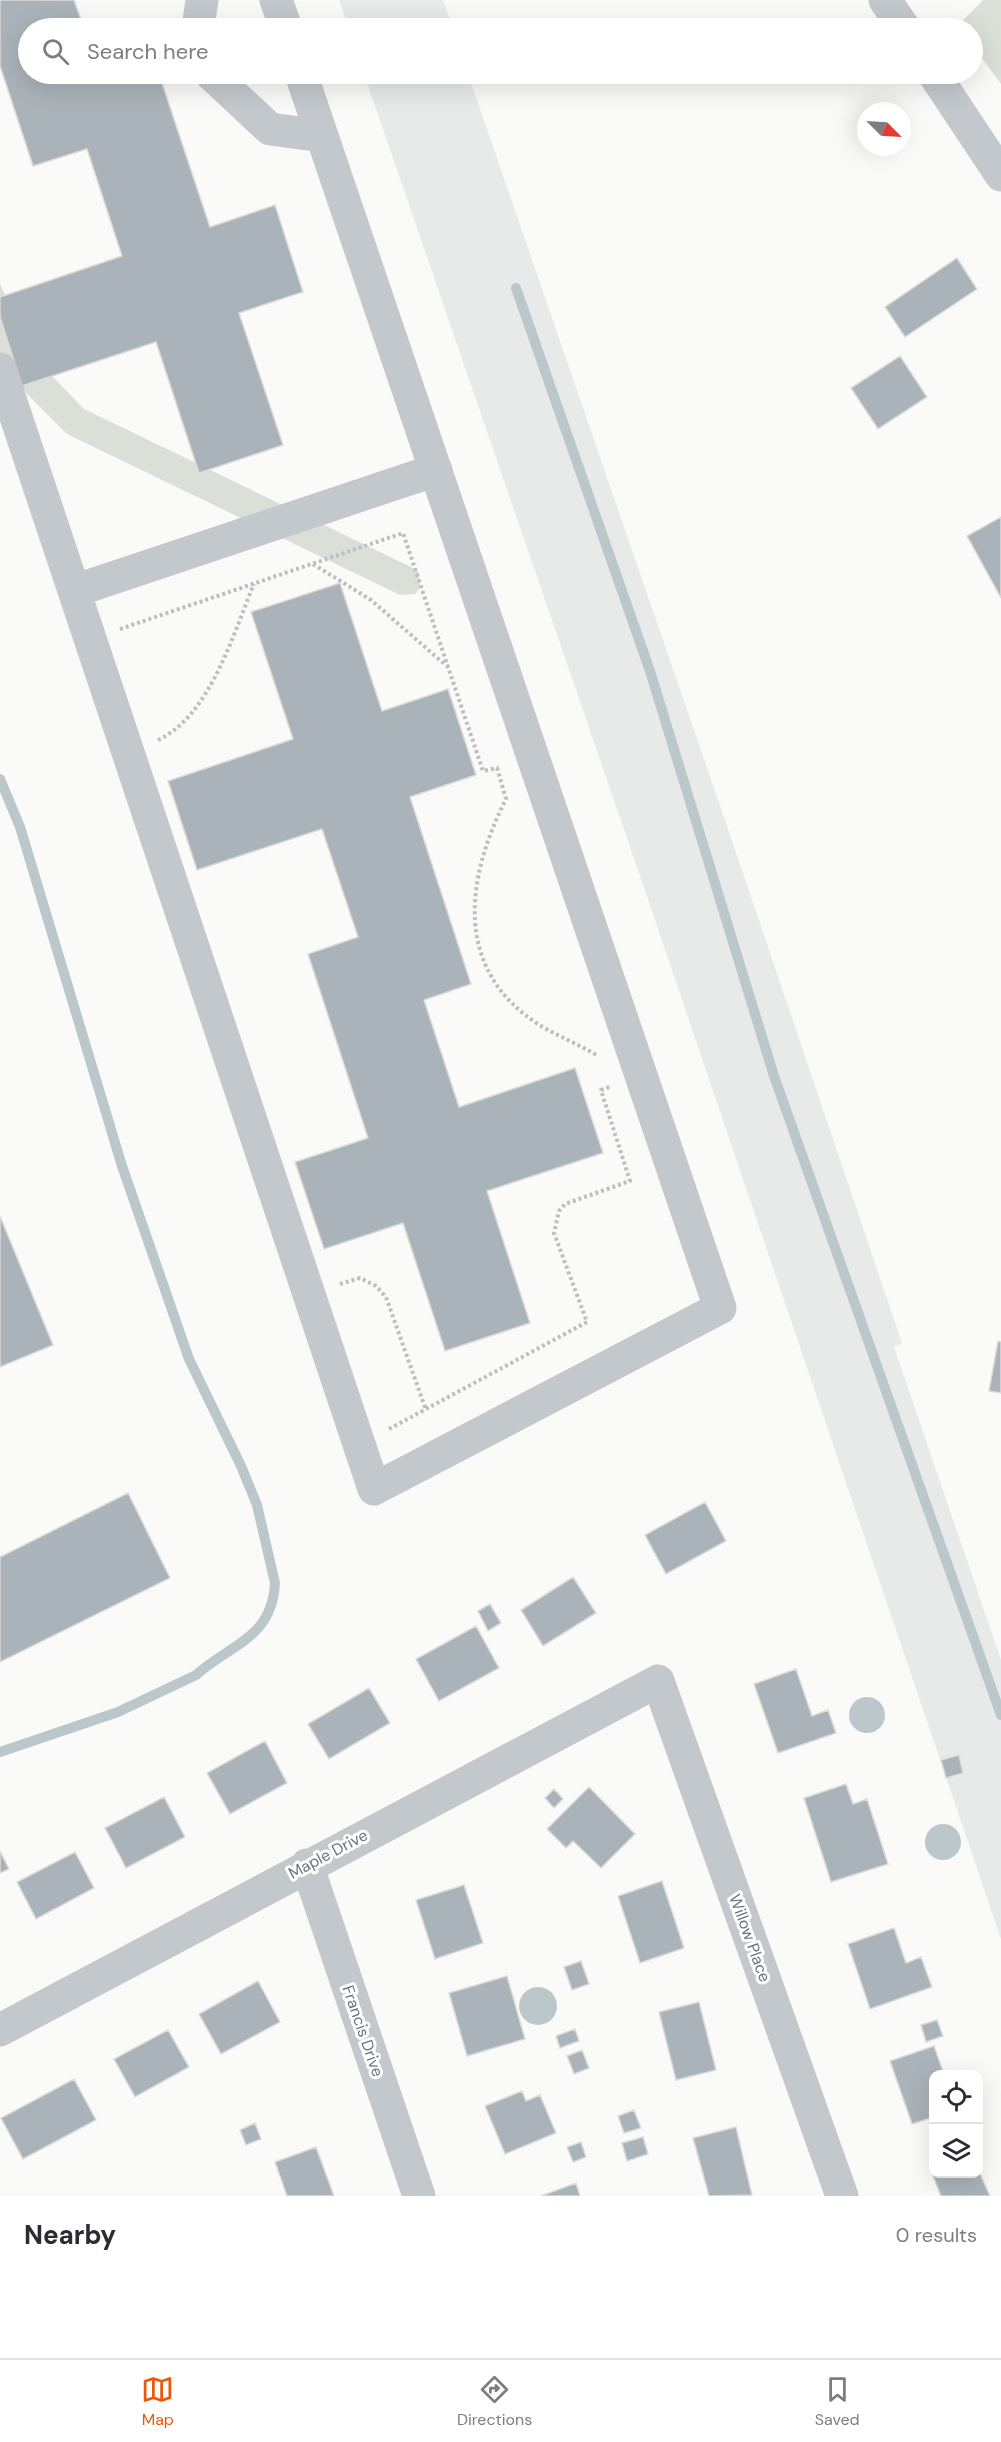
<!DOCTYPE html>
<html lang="en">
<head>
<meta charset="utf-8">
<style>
	:root { --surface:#fff; --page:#f2f2f3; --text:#2b2b33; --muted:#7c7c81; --line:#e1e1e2; --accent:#ea580c }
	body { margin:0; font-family:"DM Sans",sans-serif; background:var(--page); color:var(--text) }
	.controls { position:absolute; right:18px; bottom:18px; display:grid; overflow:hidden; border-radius:12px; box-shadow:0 6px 24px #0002 }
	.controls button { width:54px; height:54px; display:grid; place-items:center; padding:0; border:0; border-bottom:2px solid var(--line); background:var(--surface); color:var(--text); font:30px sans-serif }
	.compass { position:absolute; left:857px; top:102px; width:54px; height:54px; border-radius:50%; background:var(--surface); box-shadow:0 6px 24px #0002; rotate:114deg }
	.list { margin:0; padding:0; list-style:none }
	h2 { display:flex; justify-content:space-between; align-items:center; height:78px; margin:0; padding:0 24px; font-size:26px }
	h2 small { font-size:20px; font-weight:400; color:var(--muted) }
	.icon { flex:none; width:33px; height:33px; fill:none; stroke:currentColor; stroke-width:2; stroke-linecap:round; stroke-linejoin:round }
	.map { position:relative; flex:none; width:1001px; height:2196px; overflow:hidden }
	.search { position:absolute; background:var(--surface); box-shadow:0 6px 24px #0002; left:18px; right:18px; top:18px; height:66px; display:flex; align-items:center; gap:15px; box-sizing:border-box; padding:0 21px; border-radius:33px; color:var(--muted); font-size:22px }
	.sheet { height:162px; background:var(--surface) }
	nav { display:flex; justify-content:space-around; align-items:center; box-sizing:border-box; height:84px; border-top:2px solid var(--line); background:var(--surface); font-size:16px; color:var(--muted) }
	nav a { display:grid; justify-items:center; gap:3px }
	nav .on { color:var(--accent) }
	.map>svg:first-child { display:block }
	.built { fill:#e8e9e9 }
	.green { fill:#dadfd7 }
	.water { fill:#bbc7cb }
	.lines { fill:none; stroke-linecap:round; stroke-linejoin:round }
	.stream { stroke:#bbc7cb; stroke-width:10 }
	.building { fill:#aab3b9; stroke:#dcdcda; stroke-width:1.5 }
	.path { stroke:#bbbfc2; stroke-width:4; stroke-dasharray:3 3; stroke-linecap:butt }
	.minor { stroke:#c3c8cc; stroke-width:33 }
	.labels { text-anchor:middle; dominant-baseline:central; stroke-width:6; stroke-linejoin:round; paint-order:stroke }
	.street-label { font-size:16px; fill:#657683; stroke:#fff }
</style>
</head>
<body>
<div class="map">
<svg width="1001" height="2196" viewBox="0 0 1001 2196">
	<rect width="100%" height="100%" fill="#fafaf8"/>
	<path class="built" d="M 339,0 L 443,0 L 453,28 L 349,28 Z
		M 364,74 L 468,74 L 726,823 L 902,1343 L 894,1347 L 1001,1660 L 1001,1939 L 638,870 Z"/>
	<path class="green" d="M 983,0 L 1001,0 L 1001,84 L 973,46 L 972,28 L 959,28 L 957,26 Z
		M 0,284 L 21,330 L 50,374 L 84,409 L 413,568 L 419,573 L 420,588 L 415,594 L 400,595 L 67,434 L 26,393 L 0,352 Z"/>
	<path class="water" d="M849 1715a18 18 0 1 1 36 0a18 18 0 1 1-36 0Z
		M925 1842a18 18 0 1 1 36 0a18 18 0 1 1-36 0Z
		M519 2006a19 19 0 1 1 38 0a19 19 0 1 1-38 0Z"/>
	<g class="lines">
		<path class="stream" d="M 516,288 L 650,671 L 774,1076 L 1001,1715
			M 0,779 L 20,827 L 122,1166 L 189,1359 L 241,1466 L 257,1505 L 275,1583 C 272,1639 230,1644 196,1675 L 118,1712 L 0,1752"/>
	</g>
	<path class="building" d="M 0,0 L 74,0 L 84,28 L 28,28 L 28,74 L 159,74 L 210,227 L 275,205 L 303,292 L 239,313 L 283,445 L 199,473 L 156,342 L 22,386 L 0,317 L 0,297 L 122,256 L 87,149 L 33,166 L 0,66 Z
		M 957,258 L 977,289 L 905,337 L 885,307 Z
		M 900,356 L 927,397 L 878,429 L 851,388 Z
		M 1001,517 L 1001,598 L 967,536 Z
		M 340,583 L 382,711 L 448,689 L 476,775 L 410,797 L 471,984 L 424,1000 L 459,1107 L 575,1068 L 603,1153 L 487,1191 L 530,1323 L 445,1351 L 403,1223 L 324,1249 L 295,1162 L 368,1138 L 308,954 L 358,937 L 322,829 L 197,870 L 168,781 L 293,739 L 251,612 Z
		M 0,1216 L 53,1345 L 0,1367 Z
		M 998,1341 L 1001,1342 L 1001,1393 L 989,1391 Z
		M 128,1493 L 170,1578 L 0,1662 L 0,1557 Z
		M 705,1502 L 726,1541 L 666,1574 L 645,1535 Z
		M 573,1577 L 596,1613 L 543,1646 L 521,1610 Z
		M 490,1604 L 501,1623 L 488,1631 L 478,1611 Z
		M 476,1626 L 499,1668 L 439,1701 L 416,1659 Z
		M 796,1669 L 812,1716 L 828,1710 L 836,1733 L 778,1753 L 754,1684 Z
		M 369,1688 L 390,1723 L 329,1759 L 308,1724 Z
		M 265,1741 L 287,1783 L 230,1814 L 207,1773 Z
		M 959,1755 L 963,1773 L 946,1778 L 941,1760 Z
		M 846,1784 L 853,1804 L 867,1799 L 888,1864 L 831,1882 L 804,1798 Z
		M 589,1787 L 635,1834 L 601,1868 L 573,1841 L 566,1848 L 547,1829 Z
		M 554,1789 L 563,1799 L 554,1808 L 545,1798 Z
		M 164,1797 L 185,1837 L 126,1868 L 105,1828 Z
		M 0,1851 L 9,1869 L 0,1873 Z
		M 75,1852 L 94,1888 L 36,1919 L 17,1882 Z
		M 662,1881 L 684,1948 L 640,1963 L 618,1896 Z
		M 464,1885 L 483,1943 L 435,1959 L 416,1900 Z
		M 894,1928 L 906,1963 L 921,1957 L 932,1987 L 870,2009 L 848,1944 Z
		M 581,1961 L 589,1984 L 572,1990 L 564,1967 Z
		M 507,1976 L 525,2039 L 467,2056 L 449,1993 Z
		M 258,1981 L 280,2022 L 221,2054 L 199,2014 Z
		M 699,2002 L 716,2070 L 676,2080 L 659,2012 Z
		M 937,2020 L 943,2036 L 926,2042 L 921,2025 Z
		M 575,2029 L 579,2041 L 560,2048 L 556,2036 Z
		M 168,2030 L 189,2067 L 135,2097 L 114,2059 Z
		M 934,2046 L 944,2074 L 934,2074 L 934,2117 L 912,2124 L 890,2061 Z
		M 582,2050 L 589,2068 L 574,2074 L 567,2056 Z
		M 74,2079 L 96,2120 L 23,2159 L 1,2118 Z
		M 522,2091 L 526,2101 L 540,2095 L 556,2133 L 505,2154 L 485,2106 Z
		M 634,2110 L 641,2128 L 624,2133 L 618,2116 Z
		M 255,2123 L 261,2139 L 246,2145 L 240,2130 Z
		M 736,2127 L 752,2195 L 709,2196 L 693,2138 Z
		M 643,2137 L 648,2154 L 627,2161 L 622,2143 Z
		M 581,2142 L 586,2157 L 573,2162 L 567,2147 Z
		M 316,2147 L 334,2196 L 287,2196 L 275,2162 Z
		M 978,2169 L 990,2196 L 941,2196 L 933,2176 L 940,2174 L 978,2174 Z
		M 576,2183 L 580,2196 L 541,2196 Z"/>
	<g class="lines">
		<path class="path" d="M 313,564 L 371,600 L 449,668
			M 120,629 L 403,533 L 483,771 L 497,768 L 506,799 C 465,880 453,971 541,1026 C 560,1037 580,1045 598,1056
			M 158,740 C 210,716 233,634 254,584
			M 340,1284 L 360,1278 L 376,1286 L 386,1297 L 426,1410
			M 389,1429 L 587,1322 L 554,1233 L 559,1211 L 565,1204 L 630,1181 L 601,1090 L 610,1087"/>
		<path class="minor" d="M 276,0 L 286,28
			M 885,0 L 904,28
			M 198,28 L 202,0
			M 211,74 L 270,129 L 322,136
			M 934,74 L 1001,175
			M 0,369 L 374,1489 L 720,1308 L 301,74
			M 74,591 L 436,470
			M 307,1865 L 419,2196
			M 0,2030 L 658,1681 L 842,2196"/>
	</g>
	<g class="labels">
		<g class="street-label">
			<text transform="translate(328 1854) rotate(-28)">Maple Drive</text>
			<text transform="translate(750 1938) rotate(70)">Willow Place</text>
			<text transform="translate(363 2031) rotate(71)">Francis Drive</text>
		</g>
	</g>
</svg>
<div class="controls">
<button><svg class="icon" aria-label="locate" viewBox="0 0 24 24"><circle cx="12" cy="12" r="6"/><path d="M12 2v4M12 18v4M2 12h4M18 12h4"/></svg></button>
<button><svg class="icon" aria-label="layers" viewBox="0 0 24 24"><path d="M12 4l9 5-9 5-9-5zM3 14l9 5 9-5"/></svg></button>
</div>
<svg class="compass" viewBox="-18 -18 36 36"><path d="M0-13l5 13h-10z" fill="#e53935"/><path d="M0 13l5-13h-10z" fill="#7c7c81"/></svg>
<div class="search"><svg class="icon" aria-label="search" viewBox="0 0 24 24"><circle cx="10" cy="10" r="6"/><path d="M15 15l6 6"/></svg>Search here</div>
</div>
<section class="sheet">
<h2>Nearby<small>0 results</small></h2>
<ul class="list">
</ul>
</section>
<nav>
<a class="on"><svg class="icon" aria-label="map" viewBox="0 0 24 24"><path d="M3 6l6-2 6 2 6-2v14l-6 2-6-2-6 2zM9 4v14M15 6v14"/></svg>Map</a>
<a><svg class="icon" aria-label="directions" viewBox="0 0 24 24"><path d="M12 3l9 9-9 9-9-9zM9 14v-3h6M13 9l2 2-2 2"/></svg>Directions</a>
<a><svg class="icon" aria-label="saved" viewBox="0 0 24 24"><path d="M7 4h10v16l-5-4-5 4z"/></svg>Saved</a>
</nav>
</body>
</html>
